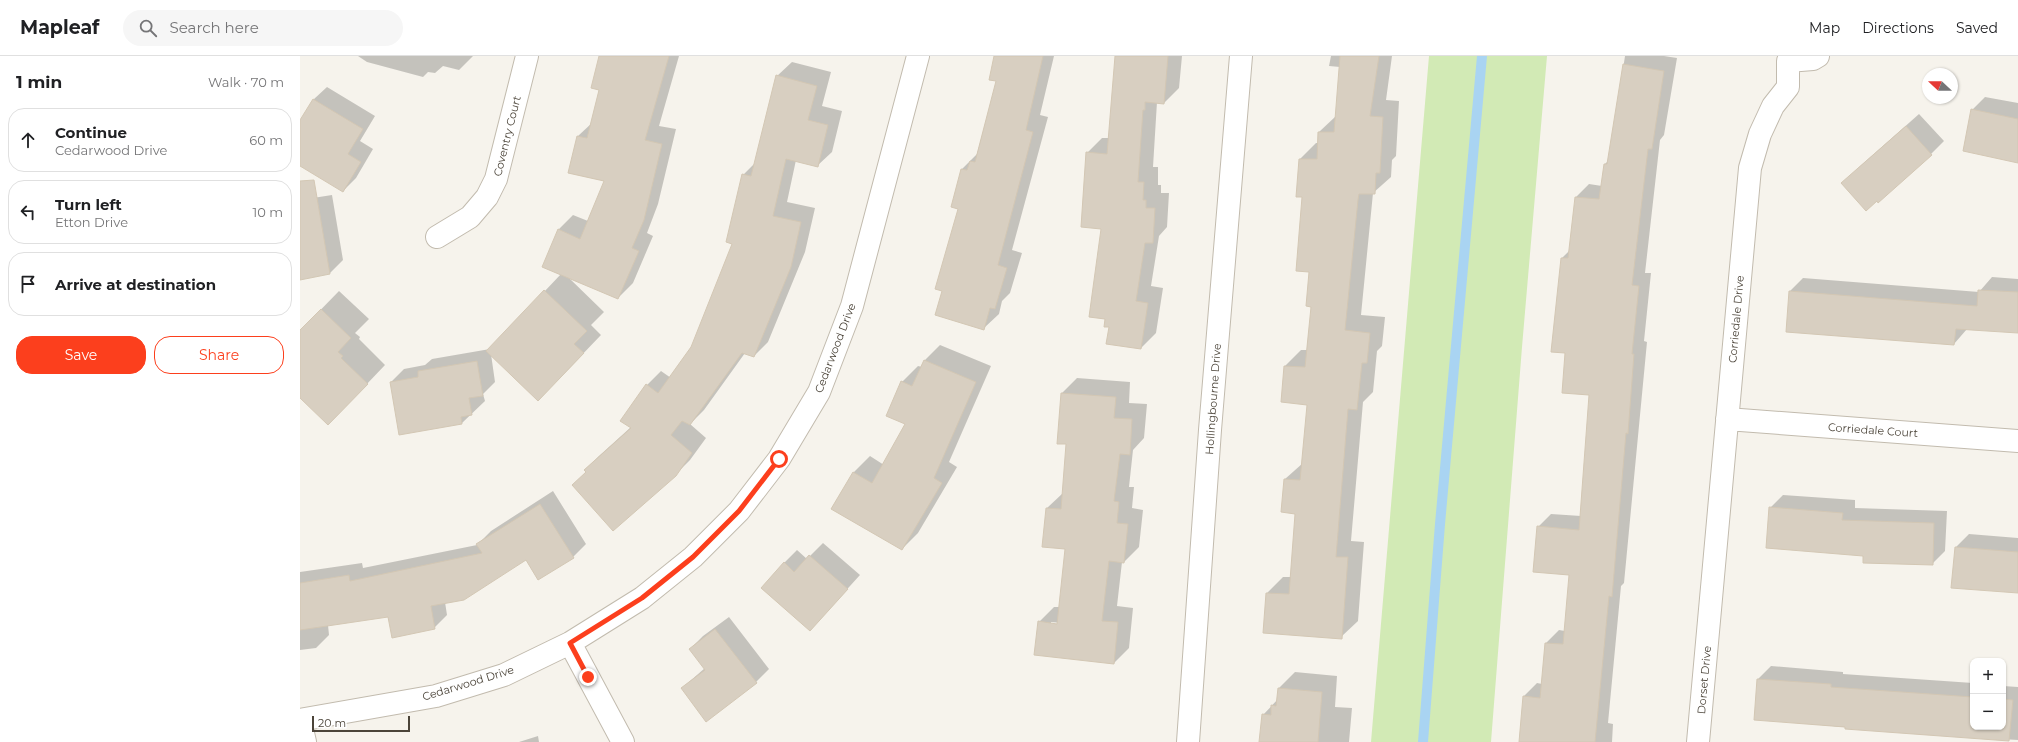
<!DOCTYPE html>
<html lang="en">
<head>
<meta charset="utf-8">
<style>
	:root { --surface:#fff; --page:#f6f6f6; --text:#202124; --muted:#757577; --line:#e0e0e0; --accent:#fc3f1d }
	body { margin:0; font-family:Montserrat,sans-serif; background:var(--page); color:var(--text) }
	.controls { position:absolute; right:12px; bottom:12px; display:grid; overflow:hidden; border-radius:8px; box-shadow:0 1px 3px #0004 }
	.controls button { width:36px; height:36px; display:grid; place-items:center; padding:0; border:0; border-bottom:1px solid var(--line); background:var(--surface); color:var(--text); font:20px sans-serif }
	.compass { position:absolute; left:1622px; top:12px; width:36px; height:36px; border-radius:50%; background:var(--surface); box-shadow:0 1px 3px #0004; rotate:292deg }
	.scale { position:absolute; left:12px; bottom:10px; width:98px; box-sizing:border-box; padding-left:4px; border:2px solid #4b4439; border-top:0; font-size:11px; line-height:14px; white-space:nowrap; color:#4b4439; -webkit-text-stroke:3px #fff; paint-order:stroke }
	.stop { position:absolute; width:12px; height:12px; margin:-9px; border:3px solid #fc3f1d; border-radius:50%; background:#fff }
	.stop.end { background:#fc3f1d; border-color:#fff; box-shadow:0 1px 4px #0008 }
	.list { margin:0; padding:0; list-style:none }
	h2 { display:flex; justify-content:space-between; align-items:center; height:52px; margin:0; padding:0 16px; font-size:17px }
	h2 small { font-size:13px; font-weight:400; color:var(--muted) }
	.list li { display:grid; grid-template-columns:26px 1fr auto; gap:12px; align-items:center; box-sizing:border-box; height:64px; margin:0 8px 8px; padding:0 8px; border:1px solid var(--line); border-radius:16px }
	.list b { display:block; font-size:15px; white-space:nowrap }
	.list p { margin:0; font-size:13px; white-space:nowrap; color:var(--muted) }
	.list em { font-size:13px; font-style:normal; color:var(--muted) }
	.actions { display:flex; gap:8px; padding:12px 16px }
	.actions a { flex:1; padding:9px 0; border:1px solid var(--accent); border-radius:16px; text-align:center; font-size:14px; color:var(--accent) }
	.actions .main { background:var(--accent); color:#fff }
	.icon { flex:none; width:22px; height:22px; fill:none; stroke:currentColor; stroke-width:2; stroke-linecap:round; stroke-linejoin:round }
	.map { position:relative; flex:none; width:1718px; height:686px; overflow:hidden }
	header { display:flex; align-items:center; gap:24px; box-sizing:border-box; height:56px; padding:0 20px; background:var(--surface); border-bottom:1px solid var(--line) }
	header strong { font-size:19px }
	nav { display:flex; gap:22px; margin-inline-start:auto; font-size:14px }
	.search { width:280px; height:36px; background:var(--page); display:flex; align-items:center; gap:10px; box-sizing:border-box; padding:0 14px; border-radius:22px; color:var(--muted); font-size:15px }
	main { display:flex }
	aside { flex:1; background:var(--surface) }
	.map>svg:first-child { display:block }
	.green { fill:#d2eab5 }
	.shadow { fill:#0003; fill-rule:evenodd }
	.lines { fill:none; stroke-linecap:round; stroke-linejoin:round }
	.stream { stroke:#a9d4f2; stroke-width:10 }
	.building { fill:#d8cfc1; stroke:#d3c7b4 }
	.minor-casing { stroke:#c2bbae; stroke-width:24 }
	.minor { stroke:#fff; stroke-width:22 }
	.route { stroke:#fc3f1d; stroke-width:5 }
	.labels { text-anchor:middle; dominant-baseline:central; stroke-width:3.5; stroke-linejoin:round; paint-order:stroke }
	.street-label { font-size:11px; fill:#4b4439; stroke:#fff }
</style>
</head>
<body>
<header>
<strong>Mapleaf</strong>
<div class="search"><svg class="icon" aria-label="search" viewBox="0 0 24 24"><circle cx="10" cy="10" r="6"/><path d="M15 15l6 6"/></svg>Search here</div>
<nav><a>Map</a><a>Directions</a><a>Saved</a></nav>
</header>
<main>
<aside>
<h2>1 min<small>Walk · 70 m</small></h2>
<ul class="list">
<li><svg class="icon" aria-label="ahead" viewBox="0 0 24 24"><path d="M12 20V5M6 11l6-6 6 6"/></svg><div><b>Continue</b><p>Cedarwood Drive</p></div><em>60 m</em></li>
<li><svg class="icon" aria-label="left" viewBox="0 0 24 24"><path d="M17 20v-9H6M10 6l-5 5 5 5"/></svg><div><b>Turn left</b><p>Etton Drive</p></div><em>10 m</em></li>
<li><svg class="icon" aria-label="arrive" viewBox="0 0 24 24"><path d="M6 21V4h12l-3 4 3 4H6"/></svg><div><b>Arrive at destination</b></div></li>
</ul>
<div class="actions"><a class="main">Save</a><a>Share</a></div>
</aside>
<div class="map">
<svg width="1718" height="686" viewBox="0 0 1718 686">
	<rect width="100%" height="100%" fill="#f6f3ec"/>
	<path class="green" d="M 1129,0 L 1247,0 L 1222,291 L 1191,686 L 1071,686 Z"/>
	<path class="shadow" d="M 58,0 L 173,0 L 159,14 L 143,10 L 135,17 L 128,16 L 123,21 L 67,6 Z
		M 300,0 L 379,0 L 359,70 L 376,73 L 358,148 L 347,177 L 353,180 L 333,227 L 318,242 L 268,221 L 304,256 L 291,269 L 301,279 L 256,326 L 191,298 L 195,326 L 183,338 L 185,345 L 162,367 L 91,326 L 104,313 L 125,309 L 132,303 L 190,293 L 261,218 L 258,174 L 273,159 L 288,165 L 305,125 L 270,117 L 278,80 L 293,66 L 301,34 Z
		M 695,0 L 754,0 L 740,59 L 748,61 L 712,194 L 722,197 L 710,237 L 702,245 L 699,258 L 684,272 L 643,234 L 660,152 L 652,150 L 662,113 L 677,98 L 697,25 Z
		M 816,0 L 882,0 L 879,32 L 864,47 L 857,46 L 853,111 L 858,111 L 858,129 L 861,129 L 861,137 L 869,137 L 867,171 L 859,180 L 851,230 L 863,232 L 856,277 L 841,292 L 810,271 L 802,172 L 787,97 L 802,82 L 809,82 Z
		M 1031,0 L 1092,0 L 1086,44 L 1099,45 L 1096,100 L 1092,104 L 1091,121 L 1073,137 L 1061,259 L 1085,261 L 1082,290 L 1077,295 L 1073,336 L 1063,346 L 1051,485 L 1064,486 L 1058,565 L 1041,581 L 967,537 L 983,521 L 991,521 L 996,457 L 985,423 L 1003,407 L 1008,348 L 982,345 L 985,310 L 1001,294 L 1007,294 L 1012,250 L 1010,215 L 1003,140 L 997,140 L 1000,103 L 1016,87 L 1019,87 L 1019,76 L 1036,60 L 1040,11 L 1029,10 Z
		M 1325,0 L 1364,0 L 1377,2 L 1364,79 L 1360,84 L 1345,217 L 1351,217 L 1344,285 L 1347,286 L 1324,527 L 1321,530 L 1308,667 L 1313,668 L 1312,686 L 1220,686 L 1224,640 L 1237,627 L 1242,628 L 1246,587 L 1259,574 L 1265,575 L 1270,518 L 1238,471 L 1251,458 L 1281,460 L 1290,338 L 1266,296 L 1262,202 L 1270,194 L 1276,141 L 1289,128 L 1302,130 L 1305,108 L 1309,104 Z
		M 492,6 L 531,16 L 522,50 L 542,55 L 532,96 L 517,110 L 496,104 L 487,146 L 515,152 L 505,196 L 468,286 L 454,300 L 445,297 L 404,354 L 390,368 L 406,382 L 390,404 L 375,419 L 287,416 L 285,414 L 299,400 L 331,371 L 347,329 L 361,315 L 371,322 L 392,291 L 434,187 L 443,119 L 455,107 L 477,20 Z
		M 27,31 L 75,60 L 60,85 L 73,93 L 56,122 L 43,135 L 0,109 L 0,66 L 14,43 Z
		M 1685,41 L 1718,47 L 1718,105 L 1672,54 Z
		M 1619,58 L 1644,85 L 1631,98 L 1556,114 Z
		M 32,139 L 43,204 L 30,217 L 0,223 L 0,144 Z
		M 1692,221 L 1718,223 L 1718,276 L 1667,273 L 1654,288 L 1490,235 L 1503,222 L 1679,236 Z
		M 39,235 L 69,263 L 55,277 L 60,281 L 59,283 L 85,309 L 46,350 L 0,341 L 0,275 Z
		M 640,289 L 691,310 L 649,406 L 657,411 L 618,477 L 602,493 L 532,452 L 554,416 L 570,400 L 584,409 L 607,368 L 602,326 L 618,310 L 622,311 L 624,305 Z
		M 777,322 L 830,326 L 829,347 L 847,348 L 844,382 L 833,394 L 829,431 L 834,431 L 832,452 L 843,454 L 839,491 L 824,506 L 822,506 L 817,550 L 833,552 L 829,592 L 814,607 L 739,566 L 754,551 L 760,551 L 766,492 L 747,452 L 763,437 L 767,387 L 762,337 ZM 751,566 L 762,567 L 762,569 L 751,568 Z
		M 253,435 L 286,488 L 273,501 L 226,503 L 145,546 L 147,559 L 134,572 L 89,560 L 28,569 L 29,579 L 16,592 L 0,594 L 0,516 L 62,507 L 63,512 L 177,489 L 191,475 Z
		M 1483,439 L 1555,444 L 1555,452 L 1647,455 L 1645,495 L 1632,508 L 1564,499 L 1470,452 Z
		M 1669,478 L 1718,482 L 1718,536 L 1656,491 Z
		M 523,487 L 560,519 L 510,574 L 484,507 L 497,494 L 507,503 Z
		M 429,561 L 469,613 L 456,626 L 382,632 L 405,612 L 390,593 L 403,580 Z
		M 1471,610 L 1543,616 L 1543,618 L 1673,627 L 1673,671 L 1703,671 L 1703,630 L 1718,631 L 1718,684 L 1618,678 L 1455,663 L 1458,623 Z
		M 995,616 L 1037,620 L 1035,651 L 1052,652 L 1049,686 L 960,686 L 963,659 L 978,643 L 979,632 Z
		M 238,680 L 239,686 L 219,686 Z"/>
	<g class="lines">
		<path class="stream" d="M 1123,686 L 1140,468 L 1182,0"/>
	</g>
	<path class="building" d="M 299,0 L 369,0 L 345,84 L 362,88 L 344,164 L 332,192 L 339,195 L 318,243 L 242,211 L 258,173 L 280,183 L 304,125 L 268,117 L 277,80 L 287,82 L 299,34 L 291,32 Z
		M 694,0 L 743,0 L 726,74 L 733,76 L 698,209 L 707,212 L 695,253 L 690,252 L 684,274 L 635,259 L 642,235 L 635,233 L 658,153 L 651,151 L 661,113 L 667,114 L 670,105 L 675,106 L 696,25 L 689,24 Z
		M 815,0 L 868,0 L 864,48 L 845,46 L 845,54 L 843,54 L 838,126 L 844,126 L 843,144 L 846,144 L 846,152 L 855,152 L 853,187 L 845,187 L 836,245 L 848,247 L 841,293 L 806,288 L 809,271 L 804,271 L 805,263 L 789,261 L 801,173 L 781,171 L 786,96 L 807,98 Z
		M 1040,0 L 1079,0 L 1070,60 L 1083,61 L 1080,117 L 1076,117 L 1075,138 L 1059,138 L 1058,144 L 1045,274 L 1070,277 L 1067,307 L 1062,307 L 1057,354 L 1048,353 L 1036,501 L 1048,501 L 1042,583 L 963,577 L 966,537 L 989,538 L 995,458 L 981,456 L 984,423 L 1000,424 L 1007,349 L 981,346 L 984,310 L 1005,311 L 1011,251 L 1006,250 L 1009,216 L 996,215 L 1002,141 L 996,141 L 999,103 L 1017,103 L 1018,76 L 1034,76 Z
		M 1323,8 L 1364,15 L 1352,93 L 1348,93 L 1332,229 L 1339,230 L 1332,298 L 1334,298 L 1328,378 L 1326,377 L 1312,541 L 1309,540 L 1295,686 L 1219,686 L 1223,640 L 1240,642 L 1245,587 L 1263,588 L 1269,519 L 1233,516 L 1237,470 L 1279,474 L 1289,339 L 1262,337 L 1265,297 L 1251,296 L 1261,202 L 1268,202 L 1275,141 L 1299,143 L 1304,108 L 1307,108 Z
		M 476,19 L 517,30 L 508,64 L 528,69 L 518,111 L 486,103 L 473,160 L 501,166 L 491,211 L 454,301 L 442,297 L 390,369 L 382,365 L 371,379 L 392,397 L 376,420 L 313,475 L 272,429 L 286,416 L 284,414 L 331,372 L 320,365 L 346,328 L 358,337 L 391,291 L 432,188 L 426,186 L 442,118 L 451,120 Z
		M 13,43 L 63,73 L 48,98 L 61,106 L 43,136 L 0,110 L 0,64 Z
		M 1671,53 L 1718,63 L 1718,107 L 1663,95 Z
		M 1606,70 L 1632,99 L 1578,147 L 1577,145 L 1566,155 L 1541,127 Z
		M 14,124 L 30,218 L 0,224 L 0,125 Z
		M 244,234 L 287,275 L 274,288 L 284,297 L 238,345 L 186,295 Z
		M 1678,234 L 1718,236 L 1718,277 L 1656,273 L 1654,289 L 1486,276 L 1489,235 L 1677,250 Z
		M 21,253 L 51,282 L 38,296 L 43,300 L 41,302 L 68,328 L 28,369 L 0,342 L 0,274 Z
		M 624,304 L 676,326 L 634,422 L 642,427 L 602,494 L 531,453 L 553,416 L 572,427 L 605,368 L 586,360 L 601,325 L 612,330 Z
		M 177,305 L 183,340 L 169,342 L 172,359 L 161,361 L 162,368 L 99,379 L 90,326 L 118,321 L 118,315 Z
		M 761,337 L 816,341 L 814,362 L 832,363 L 830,399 L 820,398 L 814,445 L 819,446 L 817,467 L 828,468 L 824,507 L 809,505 L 802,565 L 818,566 L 814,608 L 734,599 L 738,565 L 757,568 L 765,493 L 742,491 L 746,452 L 761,453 L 766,388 L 757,388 Z
		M 240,448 L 274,502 L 238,524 L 226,504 L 164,544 L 131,550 L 135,573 L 92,582 L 88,561 L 0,574 L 0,527 L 49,519 L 50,525 L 182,497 L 176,488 Z
		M 1469,451 L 1543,457 L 1542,464 L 1634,467 L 1633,509 L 1563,507 L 1563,500 L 1466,492 Z
		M 1655,491 L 1718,496 L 1718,537 L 1651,532 Z
		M 509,499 L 548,533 L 510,575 L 461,532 L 484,506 L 494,516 Z
		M 415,573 L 457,627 L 406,666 L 381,632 L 405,614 L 389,593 Z
		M 1457,623 L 1531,628 L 1531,631 L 1673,641 L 1673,671 L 1703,671 L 1703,643 L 1713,644 L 1709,685 L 1545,673 L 1545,671 L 1454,664 Z
		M 978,632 L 1022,636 L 1018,686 L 959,686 L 962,658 L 971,659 L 971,649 L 976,650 Z"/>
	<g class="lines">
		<g class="minor-casing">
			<path id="minor" d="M 137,181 L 170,161 L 187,141 L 196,123 L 227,0
				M 1427,363 L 1718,385
				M 270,587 L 323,686
				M 0,664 L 136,640 L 204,619 L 270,587 L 342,542 L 393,501 L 439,455 L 479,403 L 519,336 L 552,250 L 618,0
				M 0,664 L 5,686
				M 888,686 L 910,374 L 941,0
				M 1398,686 L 1450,112 L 1460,78 L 1473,50 L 1488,31 L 1488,5 L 1513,3 L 1518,0"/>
		</g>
		<use href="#minor" class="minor"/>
	</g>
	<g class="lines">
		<path class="route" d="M 288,621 L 270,587 L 342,542 L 393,501 L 439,455 L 479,403"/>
	</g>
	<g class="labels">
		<g class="street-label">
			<text transform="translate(207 80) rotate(-76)">Coventry Court</text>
			<text transform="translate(1436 263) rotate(-85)">Corriedale Drive</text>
			<text transform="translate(535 292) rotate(-69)">Cedarwood Drive</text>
			<text transform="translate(913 343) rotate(-86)">Hollingbourne Drive</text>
			<text transform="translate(1573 374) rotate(4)">Corriedale Court</text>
			<text transform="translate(1404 624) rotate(-85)">Dorset Drive</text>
			<text transform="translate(168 627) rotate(-17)">Cedarwood Drive</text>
		</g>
	</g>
</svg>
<div class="controls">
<button>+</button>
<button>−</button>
</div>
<svg class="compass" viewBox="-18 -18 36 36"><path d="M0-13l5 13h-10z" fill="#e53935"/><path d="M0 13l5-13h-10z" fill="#757577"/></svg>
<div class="scale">20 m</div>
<div class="stop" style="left:479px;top:403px"></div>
<div class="stop end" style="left:288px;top:621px"></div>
</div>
</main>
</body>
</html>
